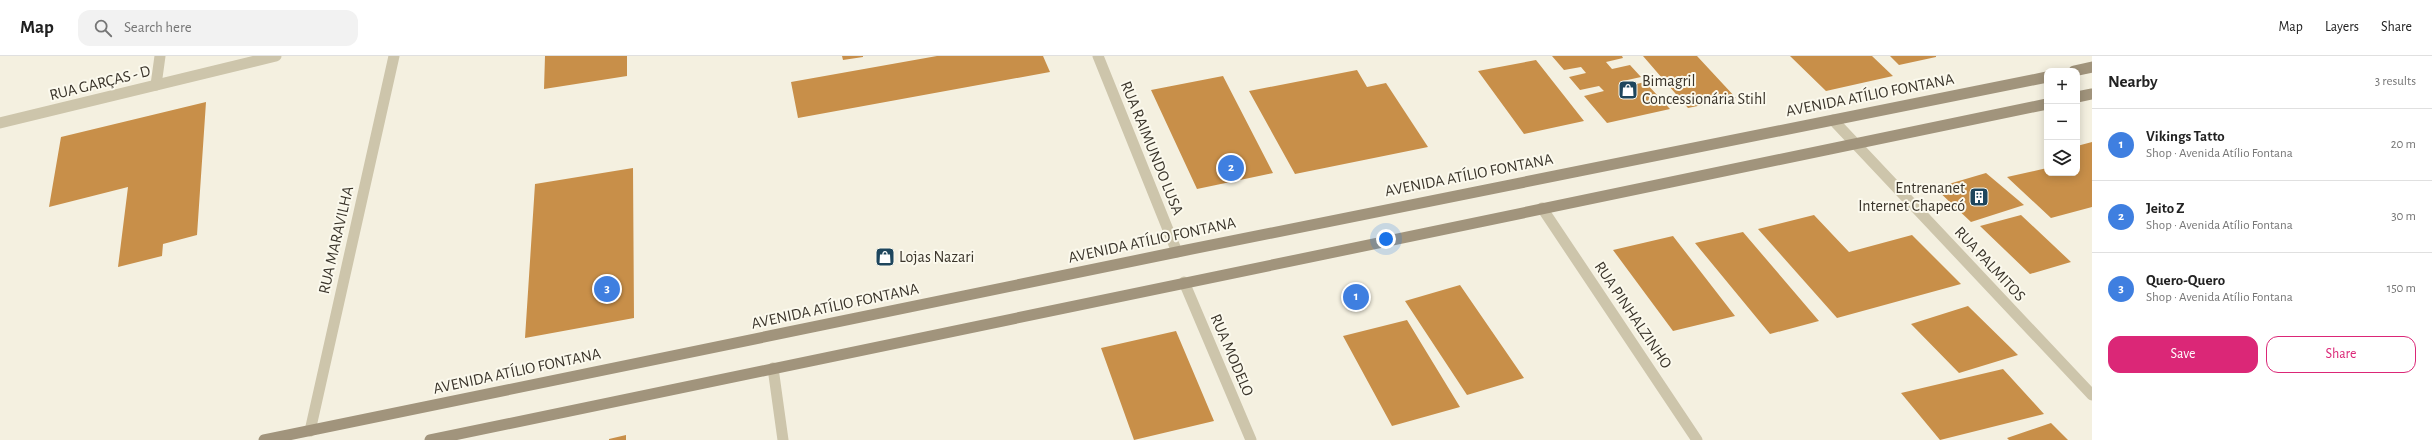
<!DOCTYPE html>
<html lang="en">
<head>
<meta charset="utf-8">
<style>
	:root { --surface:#fff; --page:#f2f2f2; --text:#222; --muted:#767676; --line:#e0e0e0; --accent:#db2777 }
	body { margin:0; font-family:"Alegreya Sans",sans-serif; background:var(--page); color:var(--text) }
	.controls { position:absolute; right:12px; top:12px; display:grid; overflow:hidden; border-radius:8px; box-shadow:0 2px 10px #0003 }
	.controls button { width:36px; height:36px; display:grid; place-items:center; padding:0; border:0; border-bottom:1px solid var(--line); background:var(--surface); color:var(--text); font:20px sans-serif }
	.you { position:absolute; left:1386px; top:183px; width:14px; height:14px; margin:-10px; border:3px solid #fff; border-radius:50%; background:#1a73e8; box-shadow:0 0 0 6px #1a73e833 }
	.badge { display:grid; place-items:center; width:26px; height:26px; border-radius:50%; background:var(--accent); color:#fff; font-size:13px; font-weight:700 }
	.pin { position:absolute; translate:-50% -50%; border:2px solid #fff; box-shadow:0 1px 4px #0006 }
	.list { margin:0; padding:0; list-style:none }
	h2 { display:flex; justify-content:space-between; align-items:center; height:52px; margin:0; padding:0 16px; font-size:17px }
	h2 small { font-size:13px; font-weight:400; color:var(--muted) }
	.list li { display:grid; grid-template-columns:26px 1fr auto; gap:12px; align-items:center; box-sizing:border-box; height:72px; padding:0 16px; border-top:1px solid var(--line) }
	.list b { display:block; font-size:15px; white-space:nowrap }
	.list p { margin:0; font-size:13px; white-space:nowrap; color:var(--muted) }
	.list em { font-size:13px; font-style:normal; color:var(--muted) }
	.actions { display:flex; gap:8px; padding:12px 16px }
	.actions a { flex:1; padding:9px 0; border:1px solid var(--accent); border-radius:12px; text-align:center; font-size:14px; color:var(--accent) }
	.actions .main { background:var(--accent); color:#fff }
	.icon { flex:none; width:22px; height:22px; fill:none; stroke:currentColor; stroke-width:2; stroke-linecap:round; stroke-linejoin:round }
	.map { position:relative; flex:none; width:2092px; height:384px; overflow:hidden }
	header { display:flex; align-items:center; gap:24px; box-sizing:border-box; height:56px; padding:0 20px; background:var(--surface); border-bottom:1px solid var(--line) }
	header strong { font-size:19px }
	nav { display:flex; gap:22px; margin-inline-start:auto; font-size:14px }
	.search { width:280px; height:36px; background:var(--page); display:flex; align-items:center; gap:10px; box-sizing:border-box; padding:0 14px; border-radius:12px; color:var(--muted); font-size:15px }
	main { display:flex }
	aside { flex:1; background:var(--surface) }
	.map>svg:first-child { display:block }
	.building { fill:#c88f49 }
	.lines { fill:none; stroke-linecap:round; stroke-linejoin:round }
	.minor { stroke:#cdc5ab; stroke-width:11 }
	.tertiary { stroke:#cdc5ab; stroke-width:11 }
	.secondary { stroke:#a1947c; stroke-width:11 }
	.labels { text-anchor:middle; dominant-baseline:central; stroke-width:4; stroke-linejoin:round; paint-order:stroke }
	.poi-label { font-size:16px; fill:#3a342a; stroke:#fbf9ed; text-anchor:start }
	.street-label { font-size:16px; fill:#3a342a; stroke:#fbf9ed }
</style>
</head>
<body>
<header>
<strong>Map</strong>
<div class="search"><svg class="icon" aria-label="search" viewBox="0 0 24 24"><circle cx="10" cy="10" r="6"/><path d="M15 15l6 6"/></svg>Search here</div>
<nav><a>Map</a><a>Layers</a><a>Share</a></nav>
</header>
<main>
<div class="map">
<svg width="2092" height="384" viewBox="0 0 2092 384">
	<rect width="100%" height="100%" fill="#f4f0e0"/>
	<path class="building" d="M 545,0 L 627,0 L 627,20 L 544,33 Z
		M 842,0 L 863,0 L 863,1 L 843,4 Z
		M 937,0 L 1043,0 L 1050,16 L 798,62 L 791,26 Z
		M 1552,0 L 1622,0 L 1623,2 L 1606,6 L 1612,13 L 1630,9 L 1641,21 L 1623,25 L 1628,30 L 1645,26 L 1670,53 L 1607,67 L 1584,40 L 1604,35 L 1599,30 L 1580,34 L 1569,21 L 1586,17 L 1581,11 L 1564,14 Z
		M 1643,0 L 1697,0 L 1736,42 L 1688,52 Z
		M 1790,0 L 1872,0 L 1893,20 L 1826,35 Z
		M 1890,0 L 1936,0 L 1936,1 L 1899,9 Z
		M 1536,4 L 1584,65 L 1524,78 L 1478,15 Z
		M 1357,14 L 1367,31 L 1386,27 L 1428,91 L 1295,118 L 1249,35 Z
		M 1223,20 L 1273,117 L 1197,133 L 1151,34 Z
		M 206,46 L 197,179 L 163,188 L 162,200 L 118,211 L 128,131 L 49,151 L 61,81 Z
		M 2092,86 L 2092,151 L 2051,162 L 2007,121 L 2047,112 L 2047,117 L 2077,117 L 2077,90 Z
		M 633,112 L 634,262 L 525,282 L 535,128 Z
		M 1986,117 L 2024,149 L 1971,166 L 1935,132 Z
		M 1814,159 L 1849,196 L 1912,179 L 1961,228 L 1837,262 L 1758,173 Z
		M 2021,159 L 2071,206 L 2030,218 L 1980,170 Z
		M 1743,176 L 1819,265 L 1770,278 L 1695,187 Z
		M 1673,180 L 1735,260 L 1673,275 L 1613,194 Z
		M 1460,229 L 1524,322 L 1467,339 L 1405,245 Z
		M 1968,250 L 2018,299 L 1959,317 L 1911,268 Z
		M 1407,264 L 1460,351 L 1392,370 L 1343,280 Z
		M 1176,275 L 1214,365 L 1134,384 L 1101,292 Z
		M 2003,313 L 2044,358 L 1940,384 L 1901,337 Z
		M 2051,367 L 2068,384 L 2009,384 L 2007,382 Z
		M 626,379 L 626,384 L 609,384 L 609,383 Z"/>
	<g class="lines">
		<path class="minor" d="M 1098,0 L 1177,196
			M 156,29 L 160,0
			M 1542,152 L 1697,384
			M 1184,226 L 1251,384
			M 773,312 L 783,384
			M 310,375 L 394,0"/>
		<path class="tertiary" d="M 1833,64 L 2092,339
			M 0,67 L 276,0"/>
		<path class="secondary" d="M 2074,15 L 2092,11
			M 2077,41 L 2092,38
			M 264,384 L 1177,196 L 2047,21
			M 430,384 L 2047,48"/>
	</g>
	<defs>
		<g id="shop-square" transform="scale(1)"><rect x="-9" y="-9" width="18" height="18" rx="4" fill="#1e465d" stroke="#fbf9ed"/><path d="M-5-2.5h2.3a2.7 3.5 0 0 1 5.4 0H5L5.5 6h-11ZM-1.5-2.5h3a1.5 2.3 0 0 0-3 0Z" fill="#fff"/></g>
		<g id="building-square" transform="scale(1)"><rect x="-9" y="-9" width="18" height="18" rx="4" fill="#1e465d" stroke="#fbf9ed"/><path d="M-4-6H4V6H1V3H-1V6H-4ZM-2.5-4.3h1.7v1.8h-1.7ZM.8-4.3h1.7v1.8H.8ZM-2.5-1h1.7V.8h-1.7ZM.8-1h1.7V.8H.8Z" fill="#fff"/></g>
	</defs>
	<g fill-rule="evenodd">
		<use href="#shop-square" x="1628" y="34"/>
		<use href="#building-square" x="1979" y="141"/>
		<use href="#shop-square" x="885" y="201"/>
	</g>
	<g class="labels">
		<g class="poi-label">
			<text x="1642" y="25">Bimagril<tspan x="1642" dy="18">Concessionária Stihl</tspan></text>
			<text x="1965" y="132" text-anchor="end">Entrenanet<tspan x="1965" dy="18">Internet Chapecó</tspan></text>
			<text x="899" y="201">Lojas Nazari</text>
		</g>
		<g class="street-label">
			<text transform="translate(100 27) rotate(-14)">RUA GARÇAS - D</text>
			<text transform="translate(1870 39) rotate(-11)">AVENIDA ATÍLIO FONTANA</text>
			<text transform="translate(1152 92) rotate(68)">RUA RAIMUNDO LUSA</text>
			<text transform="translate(1469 119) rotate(-11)">AVENIDA ATÍLIO FONTANA</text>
			<text transform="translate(336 184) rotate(-77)">RUA MARAVILHA</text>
			<text transform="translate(1152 184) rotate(-12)">AVENIDA ATÍLIO FONTANA</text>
			<text transform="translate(1990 208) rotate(47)">RUA PALMITOS</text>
			<text transform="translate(835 250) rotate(-12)">AVENIDA ATÍLIO FONTANA</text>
			<text transform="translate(1633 259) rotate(56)">RUA PINHALZINHO</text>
			<text transform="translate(1232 299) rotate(67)">RUA MODELO</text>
			<text transform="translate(517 315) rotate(-12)">AVENIDA ATÍLIO FONTANA</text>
		</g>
	</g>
</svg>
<div class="controls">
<button>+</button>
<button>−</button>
<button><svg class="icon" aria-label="layers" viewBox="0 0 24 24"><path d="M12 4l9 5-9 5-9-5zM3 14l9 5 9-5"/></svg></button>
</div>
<div class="you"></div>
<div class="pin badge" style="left:1356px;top:241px;background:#3f7fe0">1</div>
<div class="pin badge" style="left:1231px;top:112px;background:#3f7fe0">2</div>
<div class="pin badge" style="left:607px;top:233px;background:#3f7fe0">3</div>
</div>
<aside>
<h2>Nearby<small>3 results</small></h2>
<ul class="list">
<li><span class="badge" style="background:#3f7fe0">1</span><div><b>Vikings Tatto</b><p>Shop · Avenida Atílio Fontana</p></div><em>20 m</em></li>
<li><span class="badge" style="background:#3f7fe0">2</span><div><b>Jeito Z</b><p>Shop · Avenida Atílio Fontana</p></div><em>30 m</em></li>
<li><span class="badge" style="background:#3f7fe0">3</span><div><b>Quero-Quero</b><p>Shop · Avenida Atílio Fontana</p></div><em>150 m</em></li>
</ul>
<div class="actions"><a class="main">Save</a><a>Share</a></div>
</aside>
</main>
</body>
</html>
